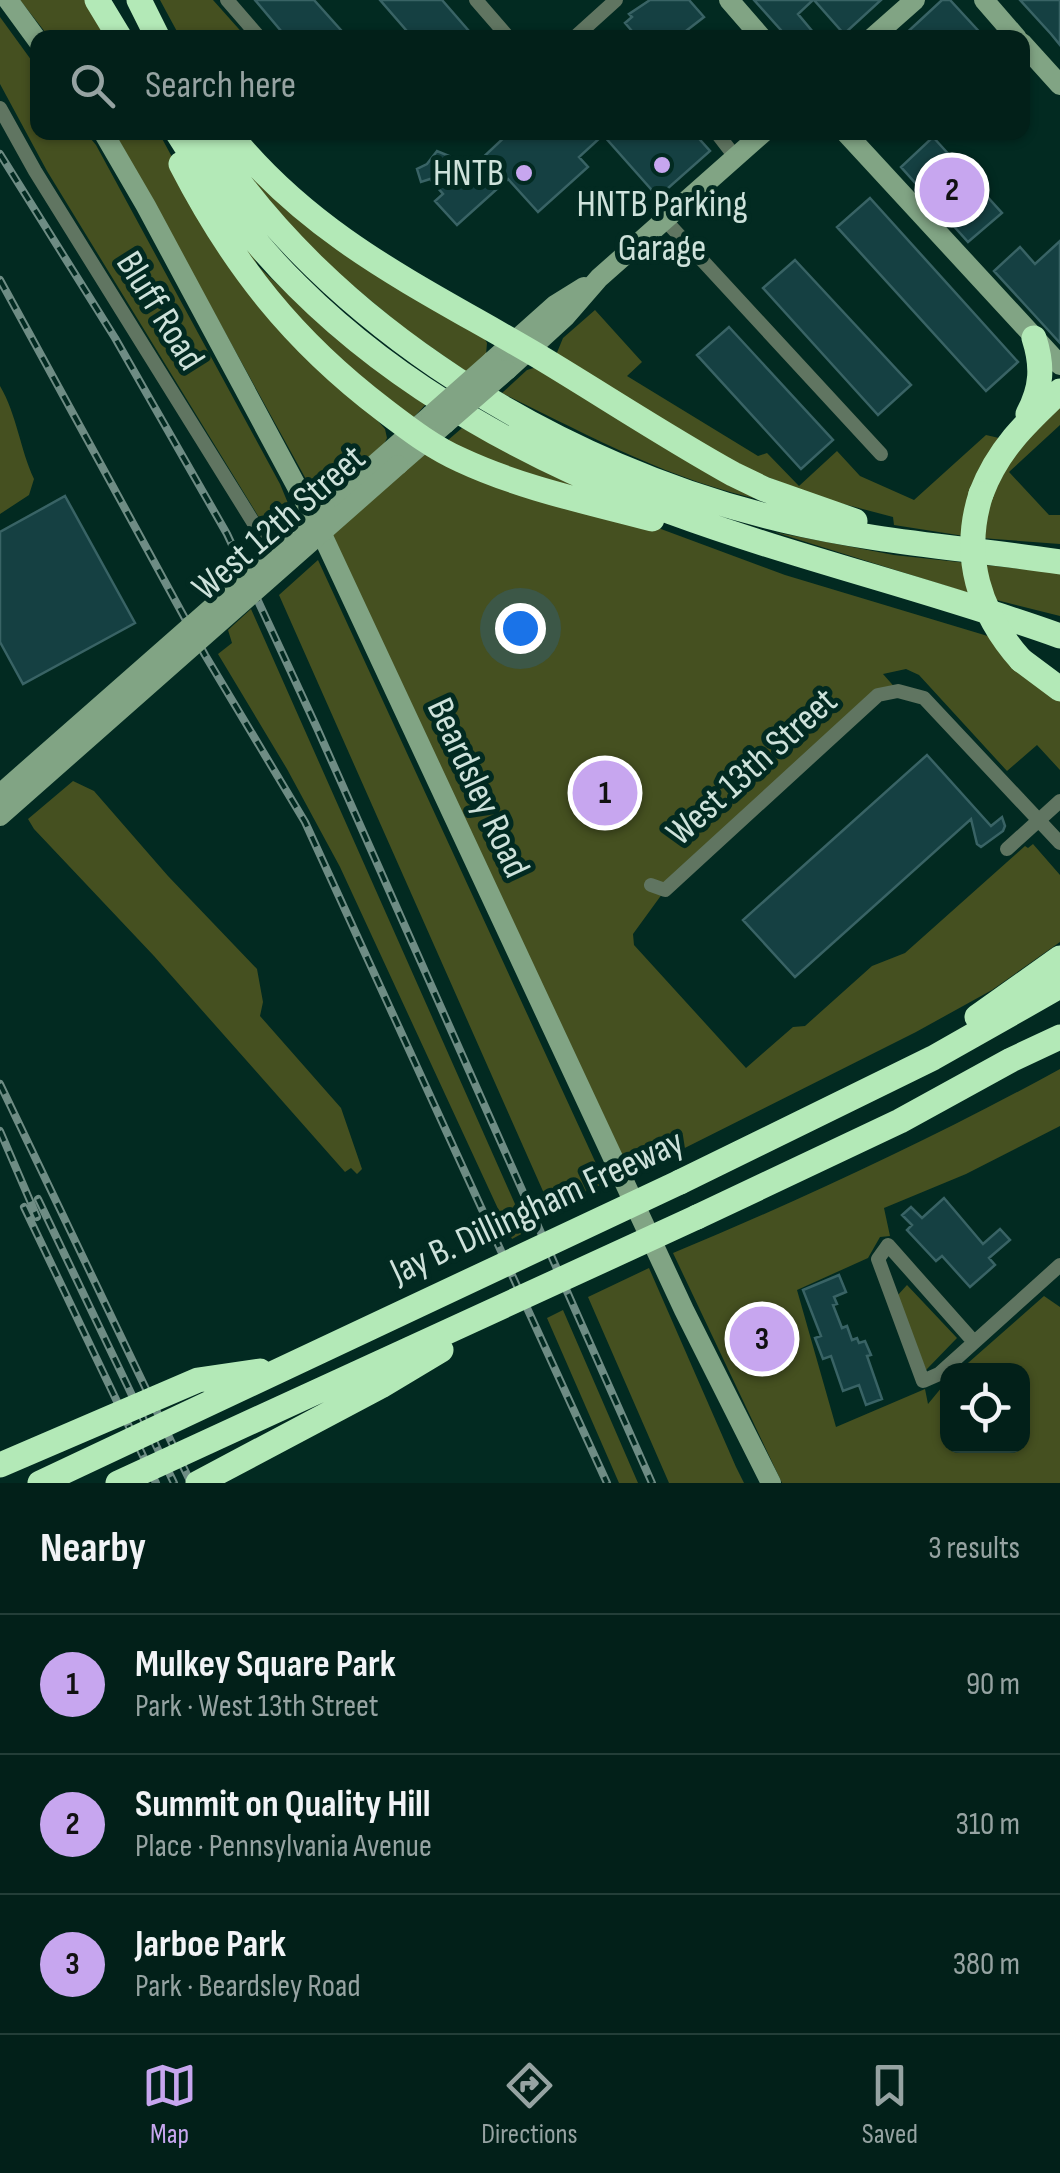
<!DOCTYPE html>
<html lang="en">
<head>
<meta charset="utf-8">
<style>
	:root { --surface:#022019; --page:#102d26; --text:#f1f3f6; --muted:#96a3a2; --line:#233e38; --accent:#c7a6ef }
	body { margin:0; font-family:"Sofia Sans Condensed",sans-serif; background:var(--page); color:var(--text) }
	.controls { position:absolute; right:30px; bottom:30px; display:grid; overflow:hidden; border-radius:20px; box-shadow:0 2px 8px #0004 }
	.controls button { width:90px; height:90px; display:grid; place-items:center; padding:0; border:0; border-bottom:2px solid var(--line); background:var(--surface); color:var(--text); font:50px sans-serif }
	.you { position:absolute; left:520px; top:628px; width:35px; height:35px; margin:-25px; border:8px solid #fff; border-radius:50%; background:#1a73e8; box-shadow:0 0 0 15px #1a73e833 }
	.badge { display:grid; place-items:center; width:65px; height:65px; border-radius:50%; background:var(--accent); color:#111; font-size:32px; font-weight:700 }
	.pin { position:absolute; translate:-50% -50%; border:5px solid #fff; box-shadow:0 2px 10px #0006 }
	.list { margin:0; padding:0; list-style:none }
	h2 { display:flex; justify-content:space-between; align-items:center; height:130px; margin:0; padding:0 40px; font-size:42px }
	h2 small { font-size:32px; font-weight:400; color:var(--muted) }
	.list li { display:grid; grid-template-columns:65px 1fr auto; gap:30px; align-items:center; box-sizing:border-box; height:140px; padding:0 40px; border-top:2px solid var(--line) }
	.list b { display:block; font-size:38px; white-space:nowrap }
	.list p { margin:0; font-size:32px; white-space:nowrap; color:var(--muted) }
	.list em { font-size:32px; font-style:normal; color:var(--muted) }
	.icon { flex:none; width:55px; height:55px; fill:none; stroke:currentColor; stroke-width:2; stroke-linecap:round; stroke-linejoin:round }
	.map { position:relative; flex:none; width:1060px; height:1483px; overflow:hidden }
	.search { position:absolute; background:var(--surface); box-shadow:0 2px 8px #0004; left:30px; right:30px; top:30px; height:110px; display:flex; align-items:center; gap:25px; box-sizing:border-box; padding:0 35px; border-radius:20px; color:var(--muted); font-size:38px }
	.sheet { height:550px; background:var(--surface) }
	nav { display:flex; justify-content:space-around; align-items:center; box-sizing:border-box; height:140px; border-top:2px solid var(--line); background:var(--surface); font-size:28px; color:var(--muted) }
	nav a { display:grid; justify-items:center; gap:5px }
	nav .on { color:var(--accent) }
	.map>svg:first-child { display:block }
	.green { fill:#455020 }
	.building { fill:#154042; stroke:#396365; stroke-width:2.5 }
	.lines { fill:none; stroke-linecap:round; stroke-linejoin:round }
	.street { stroke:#607561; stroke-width:14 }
	.secondary { stroke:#81a484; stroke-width:20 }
	.highway { stroke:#b3e9b7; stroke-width:25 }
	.rail-casing { stroke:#6e8c84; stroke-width:8 }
	.rail { stroke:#022a21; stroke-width:4; stroke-dasharray:11; stroke-linecap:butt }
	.secondary-bridge { stroke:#81a484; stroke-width:20 }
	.highway-bridge { stroke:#b3e9b7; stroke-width:25 }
	.poi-dot { fill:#c7a6ef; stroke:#022a21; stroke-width:4 }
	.labels { text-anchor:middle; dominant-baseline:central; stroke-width:10; stroke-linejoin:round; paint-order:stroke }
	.poi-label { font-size:38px; fill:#cee2db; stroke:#022a21; text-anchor:end }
	.street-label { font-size:38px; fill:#cee2db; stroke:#022a21 }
</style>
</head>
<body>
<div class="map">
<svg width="1060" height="1483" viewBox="0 0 1060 1483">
	<rect width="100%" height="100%" fill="#022a21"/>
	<path class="green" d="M 20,0 L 85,0 L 106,37 L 49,37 Z
		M 160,0 L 213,0 L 246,37 L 180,37 Z
		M 0,17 L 37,68 L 38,132 L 86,133 L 96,145 L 280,484 L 290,508 L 290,520 L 271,537 L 47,171 L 0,84 Z
		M 115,133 L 159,133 L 218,242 L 385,429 L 387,438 L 384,444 L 318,501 Z
		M 234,161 L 483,336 L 487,343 L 486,355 L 467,372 L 405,329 L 309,249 Z
		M 233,240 L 251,252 L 258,266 L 334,337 L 427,403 L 413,418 L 307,333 Z
		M 595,310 L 642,362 L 627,376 L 758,456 L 767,453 L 799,486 L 837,451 L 860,476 L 914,500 L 986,435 L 999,438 L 964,536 L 894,525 L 893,517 L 821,498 L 730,462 L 556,355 L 563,338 Z
		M 537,367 L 772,502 C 675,483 590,436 502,393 L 527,370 Z
		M 0,386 C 17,415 20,449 34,479 L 29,495 L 0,514 Z
		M 1060,401 L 1060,425 L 1009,472 L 1049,515 L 1060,515 L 1060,544 L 981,538 L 987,487 Z
		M 462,428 L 529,463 L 635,508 L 537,483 L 785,575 L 991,637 L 1060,699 L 1060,770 L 1037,745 L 1007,771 L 919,675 L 906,669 L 883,674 L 898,691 L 878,696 L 665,890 L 633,934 L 634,945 L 746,1068 L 793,1027 L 805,1026 L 872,966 L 905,953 L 1025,846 L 1028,848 L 1033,844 L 1060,875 L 1060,942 L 992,990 L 916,1032 L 623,1179 L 317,536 L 425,441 L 447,441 Z
		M 774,532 L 894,555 L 1060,573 L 1060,616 L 969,593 Z
		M 318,560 L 605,1183 L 550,1207 L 279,595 Z
		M 251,609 L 527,1231 L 512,1239 L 340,867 L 287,769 L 218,654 L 232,643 L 228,630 Z
		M 73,781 L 94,791 L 168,876 L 257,969 L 263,1002 L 260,1016 L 341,1108 L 362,1169 L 357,1174 L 351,1168 L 345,1172 L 154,956 L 34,829 L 28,819 Z
		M 1060,1069 L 1060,1126 L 966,1174 L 884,1208 L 890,1236 L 880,1237 L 868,1258 L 797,1290 L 836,1427 L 925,1389 L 928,1404 L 947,1381 L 948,1446 L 1022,1446 L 1022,1370 L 960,1370 L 1044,1296 L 1060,1307 L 1060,1483 L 782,1483 L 673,1253 C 805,1198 934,1138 1060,1069 Z
		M 649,1268 L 736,1467 L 744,1483 L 669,1483 L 588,1297 Z
		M 907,1285 L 957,1338 L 926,1370 L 897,1296 Z
		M 563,1310 L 638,1483 L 619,1483 L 547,1318 Z"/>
	<path class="building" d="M 255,0 L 314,0 L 348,38 L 287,38 Z
		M 380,0 L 442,0 L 475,38 L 413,38 Z
		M 650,0 L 689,0 L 704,17 L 686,31 L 692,38 L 638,38 L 625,23 L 632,17 L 629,14 Z
		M 754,0 L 813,0 L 798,14 L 818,38 L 788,38 Z
		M 814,0 L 881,0 L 844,34 Z
		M 942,0 L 950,0 L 985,38 L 901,38 Z
		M 1020,0 L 1060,0 L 1060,45 L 1051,34 Z
		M 510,132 L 693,132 L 710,151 L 658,197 L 603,135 L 579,157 L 588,167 L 538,212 L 508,179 L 457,225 L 435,201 L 443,194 L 430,179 L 421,182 L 417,169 L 427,164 L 437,151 L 449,156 L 445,165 L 459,180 Z
		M 933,137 L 1002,213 L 968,242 L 901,167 Z
		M 870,198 L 1018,362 L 986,391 L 837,227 Z
		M 1060,241 L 1060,343 L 994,271 L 1020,247 L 1035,264 Z
		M 795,260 L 911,385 L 878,415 L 763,288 Z
		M 729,327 L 833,440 L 801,469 L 697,355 Z
		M 65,496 L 135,623 L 23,684 L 0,642 L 0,532 Z
		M 927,755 L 991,826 L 1002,817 L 1005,826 L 1003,831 L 981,847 L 977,844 L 971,819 L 795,977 L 743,920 Z
		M 944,1198 L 983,1244 L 1000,1229 L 1010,1240 L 989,1258 L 995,1265 L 970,1287 L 942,1256 L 936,1261 L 907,1230 L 912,1225 L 902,1215 L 911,1207 L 922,1218 Z
		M 839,1275 L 846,1292 L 834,1297 L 837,1304 L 833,1305 L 842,1328 L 847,1326 L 852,1340 L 857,1338 L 859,1343 L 865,1341 L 871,1355 L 867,1356 L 882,1399 L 866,1405 L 859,1385 L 843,1391 L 831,1356 L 823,1359 L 815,1338 L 821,1336 L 803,1290 Z"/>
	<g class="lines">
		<path class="street" d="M 227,0 L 260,38
			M 476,0 L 509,38
			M 574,38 L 616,0
			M 0,108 L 35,171 L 268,546
			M 716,132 L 736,158
			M 665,220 L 881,454
			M 1007,849 L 1060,801
			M 651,885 L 665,890 L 878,695 L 898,691 L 924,698 L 1060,843
			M 974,1342 L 888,1245 L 878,1259 L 923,1381 L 939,1374 L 1060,1265"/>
		<path class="secondary" d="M 8,0 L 38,41
			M 729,0 L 762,38
			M 984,0 L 1017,38
			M 872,38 L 915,0
			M 1022,43 L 1060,85
			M 103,132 L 146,206 L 319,528 L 684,1310 L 771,1483
			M 845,132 L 1060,365
			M 492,361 L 555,305 L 584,287
			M 507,370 L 566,316 L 599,278 L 764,132
			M 398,465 L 445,424
			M 325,508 L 431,415"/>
		<path class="highway" d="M 97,0 L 120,38
			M 139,0 L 158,38
			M 177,132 C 212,188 251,241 298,287 C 400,389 536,463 671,512 C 799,559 932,590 1060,636
			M 205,132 C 325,326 564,469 783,520 C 874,542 968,548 1060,562
			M 228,132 C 315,241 427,290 543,359 C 606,397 668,438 733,474 L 764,489 L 855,521
			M 181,164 C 233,265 293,341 384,410 C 409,429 432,447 461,460 C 521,488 588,502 652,519
			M 1028,414 C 1042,388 1043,366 1034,338
			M 981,494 C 998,449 1026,423 1060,391
			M 1021,660 L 1060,689
			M 977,1017 L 1060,958
			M 680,1182 L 933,1058 L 1060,986
			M 697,1217 L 900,1121 L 1011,1060 L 1060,1037"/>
		<g class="rail-casing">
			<path id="rail" d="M 0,154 L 115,338 L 227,534 L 317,728 L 652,1483
				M 0,280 L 205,655 L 305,822 L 607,1483
				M 0,1084 L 191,1483
				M 0,1131 L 37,1217
				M 38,1199 L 174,1483
				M 24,1207 L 156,1483"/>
		</g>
		<use href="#rail" class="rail"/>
		<path class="secondary-bridge" d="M 431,415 L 492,361
			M 445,424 L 507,370
			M 0,794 L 325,508
			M 0,816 L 398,465"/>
		<path class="highway-bridge" d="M 981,494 C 961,556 979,613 1021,660
			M 0,1465 L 198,1380 L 260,1371
			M 40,1483 L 680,1182
			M 118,1483 L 697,1217
			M 198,1483 L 381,1386 L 441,1350"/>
	</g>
	<g class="poi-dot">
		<circle cx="662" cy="165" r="10"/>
		<circle cx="524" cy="173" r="10"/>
	</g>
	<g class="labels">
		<g class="poi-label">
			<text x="504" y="173">HNTB</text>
			<text x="662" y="204" text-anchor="middle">HNTB Parking<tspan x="662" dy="44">Garage</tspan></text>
		</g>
		<g class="street-label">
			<text transform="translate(160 311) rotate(58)">Bluff Road</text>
			<text transform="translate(279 523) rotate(-41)">West 12th Street</text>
			<text transform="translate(752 767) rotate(-42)">West 13th Street</text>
			<text transform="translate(478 788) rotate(65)">Beardsley Road</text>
			<text transform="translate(537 1207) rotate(-25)">Jay B. Dillingham Freeway</text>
		</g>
	</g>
</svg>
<div class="controls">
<button><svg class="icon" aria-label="locate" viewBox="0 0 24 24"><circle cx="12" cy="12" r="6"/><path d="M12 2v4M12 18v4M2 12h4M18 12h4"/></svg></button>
</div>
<div class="you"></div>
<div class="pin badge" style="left:605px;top:793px">1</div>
<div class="pin badge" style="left:952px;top:190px">2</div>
<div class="pin badge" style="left:762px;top:1339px">3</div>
<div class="search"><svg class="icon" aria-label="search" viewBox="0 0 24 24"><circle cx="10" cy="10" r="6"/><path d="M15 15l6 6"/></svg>Search here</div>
</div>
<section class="sheet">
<h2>Nearby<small>3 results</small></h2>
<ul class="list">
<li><span class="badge">1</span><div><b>Mulkey Square Park</b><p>Park · West 13th Street</p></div><em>90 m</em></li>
<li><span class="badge">2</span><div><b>Summit on Quality Hill</b><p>Place · Pennsylvania Avenue</p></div><em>310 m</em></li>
<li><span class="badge">3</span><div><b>Jarboe Park</b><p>Park · Beardsley Road</p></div><em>380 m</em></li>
</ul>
</section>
<nav>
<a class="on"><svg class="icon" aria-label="map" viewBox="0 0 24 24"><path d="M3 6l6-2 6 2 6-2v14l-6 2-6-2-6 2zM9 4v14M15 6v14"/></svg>Map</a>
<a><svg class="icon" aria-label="directions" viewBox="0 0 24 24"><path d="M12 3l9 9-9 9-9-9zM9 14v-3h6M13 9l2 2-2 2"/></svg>Directions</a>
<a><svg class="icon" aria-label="saved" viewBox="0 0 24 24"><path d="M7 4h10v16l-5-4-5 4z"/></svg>Saved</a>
</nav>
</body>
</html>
